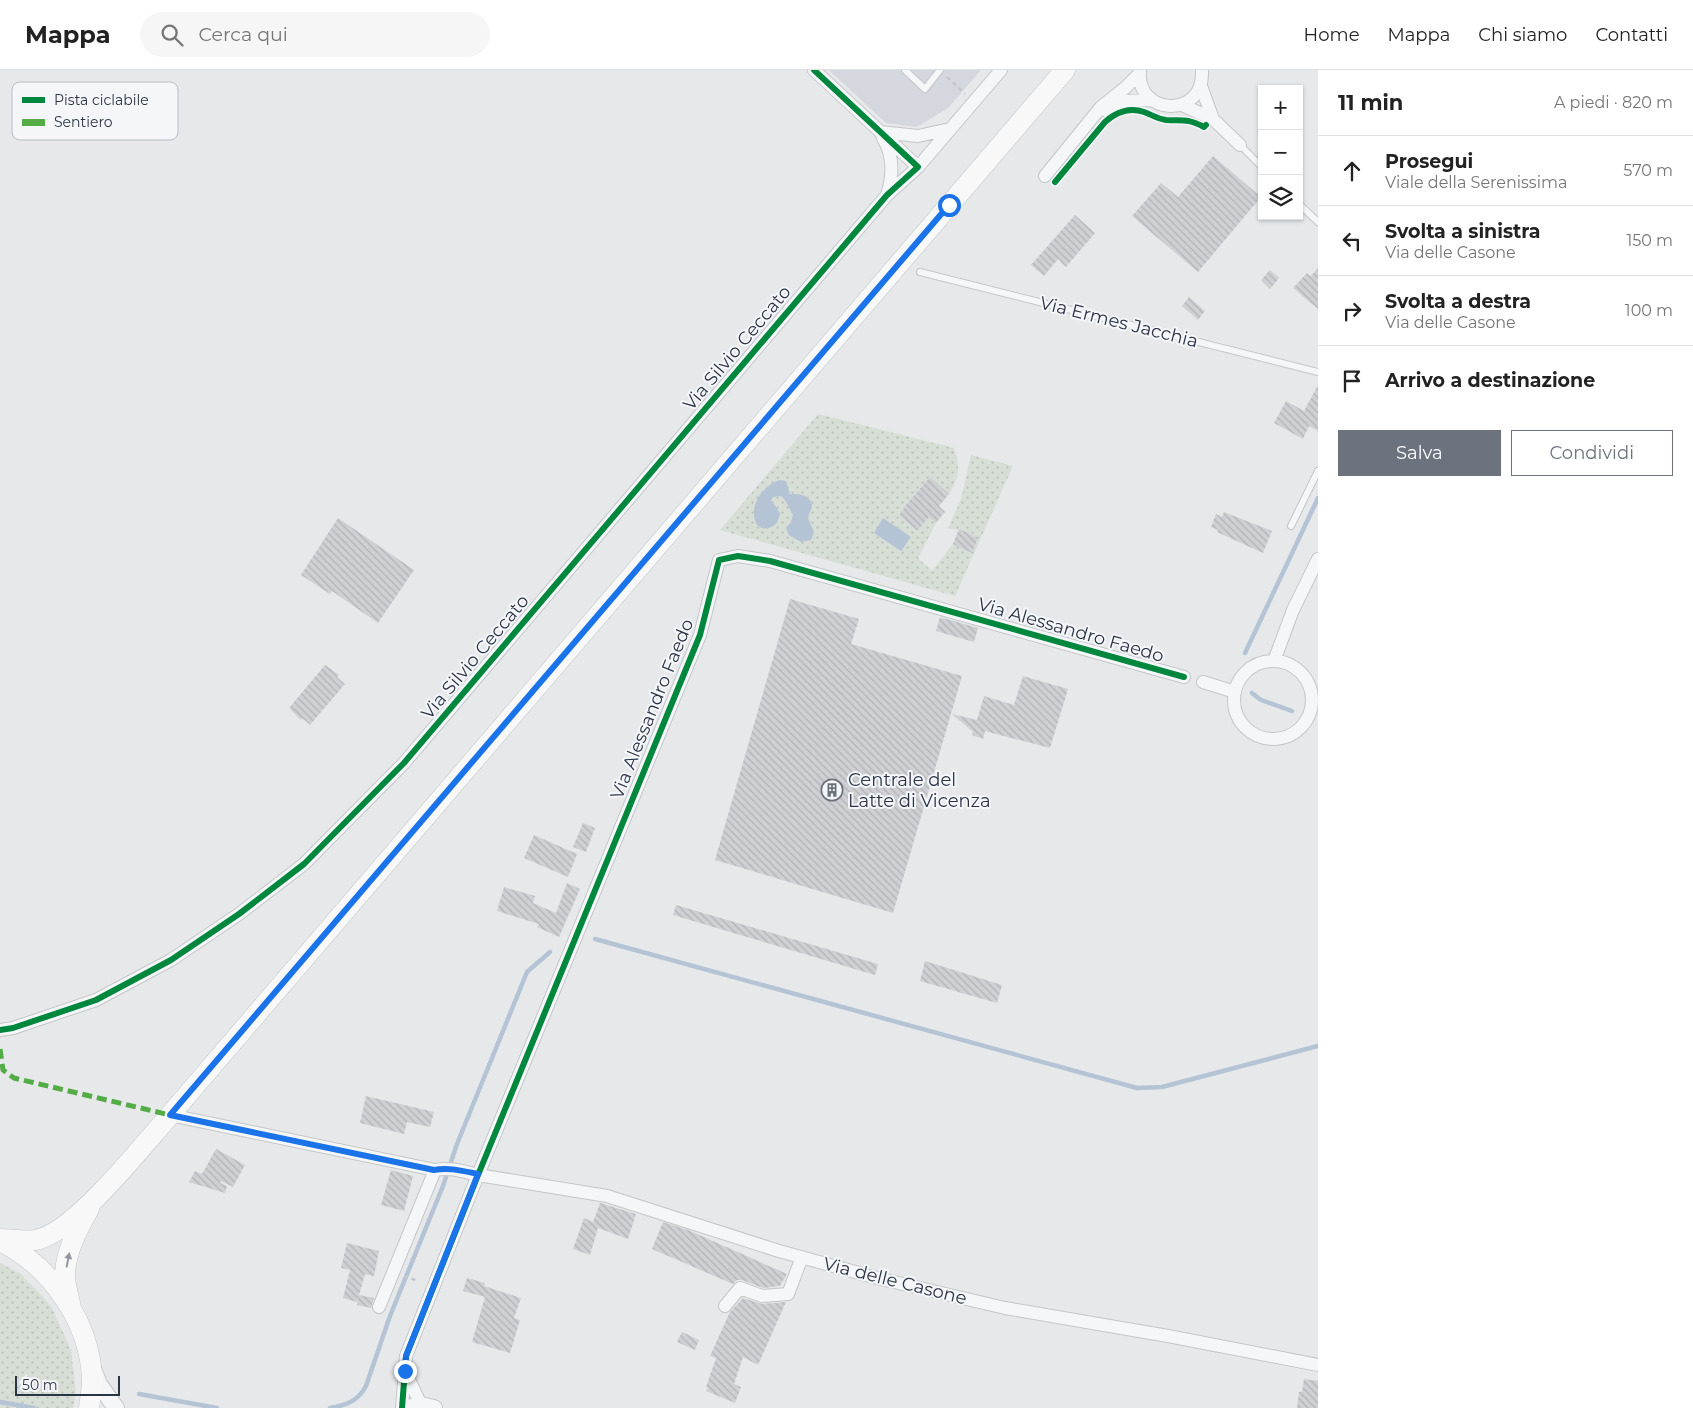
<!DOCTYPE html>
<html lang="it">
<head>
<meta charset="utf-8">
<style>
	:root { --surface:#fff; --page:#f6f6f6; --text:#222; --muted:#767676; --line:#e0e0e0; --accent:#6c737f }
	body { margin:0; font-family:Montserrat,sans-serif; background:var(--page); color:var(--text) }
	.controls { position:absolute; right:15px; top:15px; display:grid; overflow:hidden; border-radius:0px; box-shadow:0 1px 4px #0004 }
	.controls button { width:45px; height:45px; display:grid; place-items:center; padding:0; border:0; border-bottom:1px solid var(--line); background:var(--surface); color:var(--text); font:25px sans-serif }
	.scale { position:absolute; left:15px; bottom:12px; width:105px; box-sizing:border-box; padding-left:5px; border:2px solid #2b3445; border-top:0; font-size:14px; line-height:18px; white-space:nowrap; color:#2b3445; -webkit-text-stroke:4px #f4f6f9; paint-order:stroke }
	.stop { position:absolute; width:15px; height:15px; margin:-11px; border:4px solid #1a73e8; border-radius:50%; background:#fff }
	.stop.end { background:#1a73e8; border-color:#fff; box-shadow:0 1px 5px #0008 }
	.list { margin:0; padding:0; list-style:none }
	h2 { display:flex; justify-content:space-between; align-items:center; height:65px; margin:0; padding:0 20px; font-size:21px }
	h2 small { font-size:16px; font-weight:400; color:var(--muted) }
	.list li { display:grid; grid-template-columns:32px 1fr auto; gap:15px; align-items:center; box-sizing:border-box; height:70px; padding:0 20px; border-top:1px solid var(--line) }
	.list b { display:block; font-size:19px; white-space:nowrap }
	.list p { margin:0; font-size:16px; white-space:nowrap; color:var(--muted) }
	.list em { font-size:16px; font-style:normal; color:var(--muted) }
	.actions { display:flex; gap:10px; padding:15px 20px }
	.actions a { flex:1; padding:11px 0; border:1px solid var(--accent); border-radius:0px; text-align:center; font-size:18px; color:var(--accent) }
	.actions .main { background:var(--accent); color:#fff }
	.icon { flex:none; width:28px; height:28px; fill:none; stroke:currentColor; stroke-width:2; stroke-linecap:round; stroke-linejoin:round }
	.map { position:relative; flex:none; width:1318px; height:1338px; overflow:hidden }
	header { display:flex; align-items:center; gap:30px; box-sizing:border-box; height:70px; padding:0 25px; background:var(--surface); border-bottom:1px solid var(--line) }
	header strong { font-size:24px }
	nav { display:flex; gap:28px; margin-inline-start:auto; font-size:18px }
	.search { width:350px; height:45px; background:var(--page); display:flex; align-items:center; gap:12px; box-sizing:border-box; padding:0 18px; border-radius:28px; color:var(--muted); font-size:19px }
	main { display:flex }
	aside { flex:1; background:var(--surface) }
	.map>svg:first-child { display:block }
	.built { fill:#d4d7dd }
	.garden { fill:url(#garden-dots) }
	.water { fill:#b4c4d5 }
	.lines { fill:none; stroke-linecap:round; stroke-linejoin:round }
	.stream { stroke:#b4c4d5; stroke-width:4.5 }
	.building { fill:url(#building-back-hatch) }
	.service-casing { stroke:#c4c6c8; stroke-width:8 }
	.minor-casing { stroke:#c4c6c8; stroke-width:14 }
	.tertiary-casing { stroke:#c4c6c8; stroke-width:18 }
	.primary-casing { stroke:#c2c5c8; stroke-width:21 }
	.path { stroke:#c5c6ca; stroke-width:2.5; stroke-dasharray:4 4; stroke-linecap:butt }
	.service { stroke:#f5f6f7; stroke-width:6 }
	.minor { stroke:#f5f6f7; stroke-width:12 }
	.tertiary { stroke:#f5f6f7; stroke-width:16 }
	.primary { stroke:#f8f8f8; stroke-width:20 }
	.quiet { stroke:#54ac47; stroke-width:5; stroke-dasharray:10 5; stroke-linecap:butt }
	.cycleway-casing { stroke:#f4f6f9; stroke-width:9 }
	.cycleway { stroke:#00873e; stroke-width:6 }
	.oneway { fill:#92969e }
	.route { stroke:#1a73e8; stroke-width:6 }
	.labels { text-anchor:middle; dominant-baseline:central; stroke-width:4; stroke-linejoin:round; paint-order:stroke }
	.street-label { font-size:18px; fill:#2b3445; stroke:#f4f6f9 }
	.poi-label { font-size:18px; fill:#2b3445; stroke:#f4f6f9; text-anchor:start }
	.key { fill:#f4f6f9; stroke:#b8bcc3; stroke-width:1 }
	.key-label { font-size:14px; fill:#2b3445 }
</style>
</head>
<body>
<header>
<strong>Mappa</strong>
<div class="search"><svg class="icon" aria-label="search" viewBox="0 0 24 24"><circle cx="10" cy="10" r="6"/><path d="M15 15l6 6"/></svg>Cerca qui</div>
<nav><a>Home</a><a>Mappa</a><a>Chi siamo</a><a>Contatti</a></nav>
</header>
<main>
<div class="map">
<svg width="1318" height="1338" viewBox="0 0 1318 1338">
	<defs>
		<pattern id="garden-dots" width="8" height="8" patternUnits="userSpaceOnUse" patternTransform="scale(1.25)"><rect width="8" height="8" fill="#d6ded6"/><path d="M2 2h.1M6 6h.1" fill="none" stroke="#b8bfb9" stroke-width="1.8" stroke-linecap="round"/></pattern>
		<pattern id="building-back-hatch" width="6" height="6" patternUnits="userSpaceOnUse" patternTransform="scale(1.25)"><rect width="6" height="6" fill="#ced0d3"/><path d="M-1 5l2 2M0 0l6 6M5-1l2 2" fill="none" stroke="#b1b3b6"/></pattern>
	</defs>
	<rect width="100%" height="100%" fill="#e6e8ea"/>
	<path class="built" d="M 829,0 L 981,0 L 948,38 L 917,57 L 886,53 Z"/>
	<path class="garden" d="M 818,344 L 954,378 C 961,398 959,407 949,424 L 930,407 L 903,437 L 904,439 L 899,445 L 916,461 L 929,447 L 936,453 L 918,488 L 932,501 L 953,474 L 959,460 L 948,458 L 961,429 L 971,385 L 1013,396 L 955,526 L 720,460 Z
		M 0,1193 L 21,1204 L 51,1236 L 71,1280 L 76,1323 L 73,1338 L 0,1338 Z"/>
	<path class="water" d="M 779,410 L 786,411 L 790,424 C 798,424 810,424 812,435 C 812,439 809,443 808,448 L 814,462 L 811,470 L 801,472 L 789,465 L 786,458 L 791,452 L 793,445 C 789,439 786,428 780,426 L 773,427 L 771,430 L 780,443 L 777,453 C 751,475 741,426 779,410 Z
		M 883,448 L 911,467 L 901,481 L 874,463 Z"/>
	<g class="lines">
		<path class="stream" d="M 1245,583 L 1318,428
			M 1252,623 L 1261,630 L 1292,641
			M 595,869 L 1137,1018 L 1162,1017 L 1318,976
			M 139,1324 L 217,1338
			M 0,1332 L 34,1338
			M 330,1338 C 347,1335 358,1331 366,1316 L 390,1246 L 443,1116 L 457,1074 L 527,902 L 550,882"/>
	</g>
	<path class="building" d="M 1213,86 L 1261,127 L 1198,202 L 1132,146 L 1161,113 L 1178,127 Z
		M 1075,145 L 1095,163 L 1066,197 L 1058,189 L 1044,206 L 1031,195 Z
		M 1318,198 L 1318,239 L 1293,218 L 1307,203 L 1311,206 Z
		M 1270,200 L 1279,208 L 1270,219 L 1261,210 Z
		M 1189,227 L 1205,241 L 1198,250 L 1182,236 Z
		M 1318,315 L 1318,361 L 1309,356 L 1303,369 L 1274,353 L 1286,331 L 1304,341 Z
		M 930,407 L 949,424 L 939,436 L 945,442 L 936,453 L 929,447 L 917,461 L 899,445 L 904,439 L 903,438 Z
		M 1224,442 L 1272,461 L 1263,483 L 1217,462 L 1218,460 L 1211,457 L 1216,444 L 1222,447 Z
		M 338,448 L 414,500 L 378,553 L 332,521 L 330,524 L 301,505 Z
		M 959,459 L 978,468 L 972,483 L 953,474 Z
		M 790,529 L 859,549 L 851,574 L 962,606 L 893,843 L 715,790 Z
		M 940,547 L 978,558 L 974,572 L 936,561 Z
		M 325,595 L 339,605 L 337,607 L 345,614 L 310,655 L 302,648 L 301,650 L 289,638 Z
		M 1023,606 L 1068,619 L 1050,678 L 985,661 L 983,669 L 972,665 L 973,662 L 952,644 L 977,650 L 984,626 L 1014,635 Z
		M 583,753 L 595,758 L 586,782 L 573,777 Z
		M 534,765 L 577,784 L 568,807 L 524,788 Z
		M 567,813 L 580,819 L 559,867 L 537,857 L 539,854 L 497,841 L 504,817 L 535,826 L 533,833 L 556,843 Z
		M 676,835 L 878,894 L 875,905 L 673,845 Z
		M 925,891 L 1002,915 L 997,933 L 920,911 Z
		M 366,1026 L 434,1042 L 430,1057 L 407,1052 L 404,1064 L 360,1053 Z
		M 216,1079 L 245,1095 L 233,1117 L 221,1111 L 220,1113 L 227,1116 L 225,1123 L 189,1112 L 195,1101 L 202,1104 Z
		M 391,1100 L 413,1106 L 404,1141 L 381,1135 Z
		M 600,1133 L 636,1144 L 628,1169 L 598,1158 L 590,1185 L 573,1179 L 584,1148 L 593,1152 Z
		M 663,1152 L 688,1160 L 787,1204 L 780,1216 L 763,1218 L 742,1210 L 737,1210 L 733,1214 L 652,1179 Z
		M 347,1173 L 379,1181 L 374,1206 L 365,1204 L 357,1232 L 343,1228 L 350,1200 L 341,1198 Z
		M 467,1208 L 485,1213 L 484,1216 L 521,1228 L 514,1248 L 520,1250 L 510,1283 L 472,1272 L 485,1227 L 463,1221 Z
		M 359,1225 L 374,1228 L 371,1238 L 357,1235 Z
		M 743,1228 L 762,1234 L 786,1232 L 758,1295 L 743,1287 L 734,1314 L 741,1317 L 735,1333 L 706,1321 L 708,1318 L 706,1317 L 716,1288 L 710,1286 L 730,1242 Z
		M 682,1262 L 699,1270 L 695,1280 L 677,1272 Z
		M 1304,1309 L 1318,1311 L 1318,1338 L 1297,1338 L 1299,1322 L 1302,1322 Z"/>
	<g class="lines">
		<g class="service-casing">
			<path id="service" d="M 905,0 L 925,19 L 940,0
				M 1240,75 L 1262,97
				M 1299,134 L 1318,152
				M 920,202 L 1318,302
				M 1291,456 L 1318,401"/>
		</g>
		<g class="minor-casing">
			<path id="minor" d="M 1140,0 C 1135,46 1205,50 1202,0
				M 1201,16 L 1213,49
				M 1182,35 L 1213,49 L 1240,75
				M 1105,40 L 1125,31 L 1152,30
				M 880,62 L 918,66 L 950,59
				M 883,68 C 894,86 893,106 887,125
				M 918,97 L 1001,0
				M 1045,106 L 1101,37 L 1125,18 L 1140,3
				M1234 630a39 39 0 1 1 78 0a39 39 0 1 1-78 0Z
				M 1274,591 L 1293,540 L 1318,489
				M 1203,612 L 1235,622
				M 0,960 L 13,958 L 96,930 L 171,890 L 239,844 L 304,794 L 404,693 L 887,125 L 918,97 L 814,0
				M 170,1045 L 435,1100 C 449,1097 463,1101 478,1105 L 607,1126 L 779,1181 L 877,1208 L 1005,1238 L 1168,1266 L 1318,1295
				M 725,1236 L 740,1218 L 762,1226 L 788,1224 L 802,1187
				M 379,1237 L 435,1100
				M 406,1303 L 421,1335
				M 402,1338 L 406,1286 L 478,1105 L 700,565 L 719,490 L 738,486 L 770,491 L 1184,607"/>
		</g>
		<g class="tertiary-casing">
			<path id="tertiary" d="M 93,1299 L 99,1314 L 116,1338
				M 408,1338 L 421,1335 L 434,1338"/>
		</g>
		<g class="primary-casing">
			<path id="primary" d="M 0,1169 C 11,1169 24,1172 35,1170 C 73,1165 143,1075 170,1045 L 1065,0
				M 0,1171 C 51,1196 91,1253 92,1311 C 92,1320 90,1329 89,1338
				M 70,1233 C 68,1224 65,1214 65,1206 C 65,1182 78,1159 89,1139"/>
		</g>
		<path class="path" d="M 947,7 L 965,24
			M 404,1206 L 418,1211"/>
		<use href="#service" class="service"/>
		<use href="#minor" class="minor"/>
		<use href="#tertiary" class="tertiary"/>
		<use href="#primary" class="primary"/>
		<path class="quiet" d="M 0,979 L 3,1000 L 14,1008 L 170,1045"/>
		<g class="cycleway-casing">
			<path id="cycleway" d="M 1055,112 L 1105,52 C 1116,42 1130,37 1144,42 C 1152,45 1158,49 1166,50 C 1183,51 1187,48 1204,57 L 1206,55
				M 0,960 L 13,958 L 96,930 L 171,890 L 239,844 L 304,794 L 404,693 L 887,125 L 918,97 L 814,0
				M 402,1338 L 406,1286 L 478,1105 L 700,565 L 719,490 L 738,486 L 770,491 L 1184,607"/>
		</g>
		<use href="#cycleway" class="cycleway"/>
	</g>
	<defs><path id="oneway-solid" d="M-6-.8H1V-3.2L6.5 0L1 3.2V.8H-6Z" transform="scale(1.25)"/></defs>
	<use class="oneway" href="#oneway-solid" transform="translate(68 1190) rotate(-79)"/>
	<g class="lines">
		<path class="route" d="M 405,1301 L 406,1286 L 478,1104 C 463,1101 449,1097 434,1100 L 170,1045 L 949,135"/>
	</g>
	<defs>
		<g id="building-ring" transform="scale(1.125)"><circle r="9.5" fill="#f4f6f9" stroke="#6c737f" stroke-width="1.5"/><path d="M-4-6H4V6H1V3H-1V6H-4ZM-2.5-4.3h1.7v1.8h-1.7ZM.8-4.3h1.7v1.8H.8ZM-2.5-1h1.7V.8h-1.7ZM.8-1h1.7V.8H.8Z" fill="#6c737f"/></g>
	</defs>
	<g fill-rule="evenodd">
		<use href="#building-ring" x="832" y="720"/>
	</g>
	<g class="labels">
		<g class="street-label">
			<text transform="translate(1119 252) rotate(14)">Via Ermes Jacchia</text>
			<text transform="translate(737 278) rotate(-50)">Via Silvio Ceccato</text>
			<text transform="translate(1071 560) rotate(16)">Via Alessandro Faedo</text>
			<text transform="translate(475 587) rotate(-50)">Via Silvio Ceccato</text>
			<text transform="translate(652 639) rotate(-68)">Via Alessandro Faedo</text>
			<text transform="translate(895 1211) rotate(14)">Via delle Casone</text>
		</g>
		<g class="poi-label">
			<text x="848" y="710">Centrale del<tspan x="848" dy="21">Latte di Vicenza</tspan></text>
		</g>
	</g>
	<rect x="12" y="12" width="166" height="58" rx="8" class="key"/>
	<rect x="22" y="27" width="23" height="6" fill="#00873e"/>
	<rect x="22" y="49" width="23" height="7" fill="#54ac47"/>
	<g class="key-label">
		<text x="54" y="35">Pista ciclabile</text>
		<text x="54" y="57">Sentiero</text>
	</g>
</svg>
<div class="controls">
<button>+</button>
<button>−</button>
<button><svg class="icon" aria-label="layers" viewBox="0 0 24 24"><path d="M12 4l9 5-9 5-9-5zM3 14l9 5 9-5"/></svg></button>
</div>
<div class="scale">50 m</div>
<div class="stop" style="left:949px;top:135px"></div>
<div class="stop end" style="left:405px;top:1301px"></div>
</div>
<aside>
<h2>11 min<small>A piedi · 820 m</small></h2>
<ul class="list">
<li><svg class="icon" aria-label="ahead" viewBox="0 0 24 24"><path d="M12 20V5M6 11l6-6 6 6"/></svg><div><b>Prosegui</b><p>Viale della Serenissima</p></div><em>570 m</em></li>
<li><svg class="icon" aria-label="left" viewBox="0 0 24 24"><path d="M17 20v-9H6M10 6l-5 5 5 5"/></svg><div><b>Svolta a sinistra</b><p>Via delle Casone</p></div><em>150 m</em></li>
<li><svg class="icon" aria-label="right" viewBox="0 0 24 24"><path d="M7 20v-9h11M14 6l5 5-5 5"/></svg><div><b>Svolta a destra</b><p>Via delle Casone</p></div><em>100 m</em></li>
<li><svg class="icon" aria-label="arrive" viewBox="0 0 24 24"><path d="M6 21V4h12l-3 4 3 4H6"/></svg><div><b>Arrivo a destinazione</b></div></li>
</ul>
<div class="actions"><a class="main">Salva</a><a>Condividi</a></div>
</aside>
</main>
</body>
</html>
